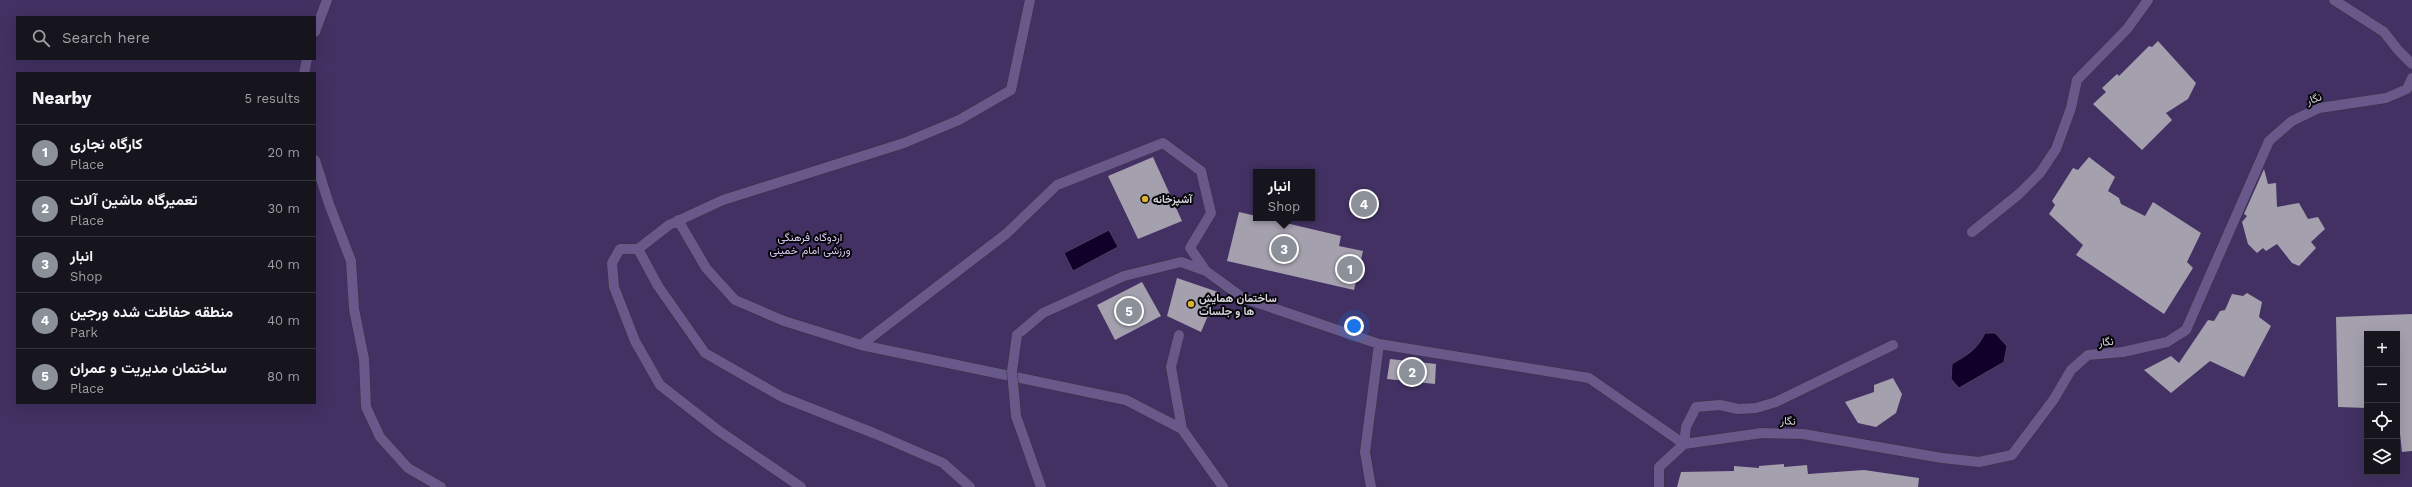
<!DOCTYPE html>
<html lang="en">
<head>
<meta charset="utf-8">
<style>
	:root { --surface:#16141c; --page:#232129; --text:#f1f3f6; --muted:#9e9ea3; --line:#35333b; --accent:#8c9099 }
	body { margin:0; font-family:"Work Sans",Vazirmatn,sans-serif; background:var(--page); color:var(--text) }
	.controls { position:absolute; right:12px; bottom:12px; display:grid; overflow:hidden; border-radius:0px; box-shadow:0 4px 16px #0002 }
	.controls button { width:36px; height:36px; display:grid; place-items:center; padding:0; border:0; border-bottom:1px solid var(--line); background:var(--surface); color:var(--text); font:20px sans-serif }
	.you { position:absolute; left:1354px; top:326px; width:14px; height:14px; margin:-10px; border:3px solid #fff; border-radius:50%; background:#1a73e8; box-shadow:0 0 0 6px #1a73e833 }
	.badge { display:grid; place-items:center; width:26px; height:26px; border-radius:50%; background:var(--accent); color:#fff; font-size:13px; font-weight:700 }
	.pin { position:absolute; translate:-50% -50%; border:2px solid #fff; box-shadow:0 1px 4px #0006 }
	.popup { position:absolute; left:1253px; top:169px; width:62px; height:52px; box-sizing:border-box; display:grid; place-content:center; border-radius:0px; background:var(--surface); filter:drop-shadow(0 1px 3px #0005); font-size:13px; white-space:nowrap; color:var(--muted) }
	.popup b { font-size:15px; color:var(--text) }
	.popup::after { content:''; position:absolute; left:50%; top:100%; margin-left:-8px; border:8px solid transparent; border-top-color:var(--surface) }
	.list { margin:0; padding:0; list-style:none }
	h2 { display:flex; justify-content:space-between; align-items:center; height:52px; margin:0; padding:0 16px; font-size:17px }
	h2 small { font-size:13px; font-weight:400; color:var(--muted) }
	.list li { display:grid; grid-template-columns:26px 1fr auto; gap:12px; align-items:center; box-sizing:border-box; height:56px; padding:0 16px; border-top:1px solid var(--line) }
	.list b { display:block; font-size:15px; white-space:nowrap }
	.list p { margin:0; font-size:13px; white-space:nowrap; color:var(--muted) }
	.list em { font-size:13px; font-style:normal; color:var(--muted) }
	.icon { flex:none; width:22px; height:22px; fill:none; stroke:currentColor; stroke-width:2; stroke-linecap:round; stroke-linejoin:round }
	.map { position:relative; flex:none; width:2412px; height:487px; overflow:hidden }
	.search { position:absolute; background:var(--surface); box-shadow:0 4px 16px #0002; left:16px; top:16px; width:300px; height:44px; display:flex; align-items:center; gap:10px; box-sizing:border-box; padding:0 14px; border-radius:0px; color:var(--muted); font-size:15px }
	.panel { position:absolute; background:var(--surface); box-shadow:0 4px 16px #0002; left:16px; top:72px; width:300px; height:332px; border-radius:0px }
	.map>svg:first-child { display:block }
	.green { fill:#423162; fill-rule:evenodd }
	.water { fill:#110029; stroke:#4d405f }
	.building { fill:#a4a0ae }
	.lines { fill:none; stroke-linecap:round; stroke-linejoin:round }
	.minor-casing { stroke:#37343f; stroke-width:11 }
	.minor { stroke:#68598a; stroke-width:10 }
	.minor-bridge-casing { stroke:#37343f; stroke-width:11; stroke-linecap:butt }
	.minor-bridge { stroke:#68598a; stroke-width:10 }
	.poi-dot { fill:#deb133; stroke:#07060a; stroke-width:1.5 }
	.labels { text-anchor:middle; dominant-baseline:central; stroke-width:4; stroke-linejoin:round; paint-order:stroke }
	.street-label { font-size:11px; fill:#d9d7de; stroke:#07060a }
	.poi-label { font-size:11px; font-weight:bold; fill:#d9d7de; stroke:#07060a; text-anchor:start }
	.park-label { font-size:11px; fill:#d6caf3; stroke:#07060a }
</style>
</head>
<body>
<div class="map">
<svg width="2412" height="487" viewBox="0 0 2412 487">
	<rect width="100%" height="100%" fill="#1d1a25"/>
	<path class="green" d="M 0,0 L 2412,0 L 2412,487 L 0,487 ZM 17,17 L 315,17 L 315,59 L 17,59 ZM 17,73 L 315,73 L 315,403 L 17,403 ZM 1256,172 L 1312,172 L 1312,218 L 1256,218 ZM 2367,334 L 2397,334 L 2397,472 L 2367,472 Z"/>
	<path class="water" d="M 1109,230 L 1118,247 L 1073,271 L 1064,253 Z
		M 1985,333 L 1995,333 L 2007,346 L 2004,362 L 1959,388 L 1951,379 L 1952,364 C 1967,355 1977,350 1985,333 Z"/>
	<path class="building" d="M 2158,41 L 2196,83 L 2188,99 L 2166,113 L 2172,120 L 2142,150 L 2093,104 L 2106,92 L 2102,88 L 2117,74 L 2119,76 L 2149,46 L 2152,47 Z
		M 1153,157 L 1182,221 L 1138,239 L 1108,176 Z
		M 2089,157 L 2115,177 L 2108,191 L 2119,198 L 2121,204 L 2145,216 L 2153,202 L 2201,233 L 2187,262 L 2193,268 L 2164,314 L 2076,255 L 2083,245 L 2049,214 L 2055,205 L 2052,201 L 2073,168 L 2078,170 Z
		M 2264,169 L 2268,184 L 2276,183 L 2277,207 L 2299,203 L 2308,219 L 2318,217 L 2325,229 L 2311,242 L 2316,248 L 2299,266 L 2292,263 L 2277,244 L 2266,251 L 2263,248 L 2257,253 L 2248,244 L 2242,222 L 2247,216 L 2244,214 Z
		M 1239,212 L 1256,216 L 1256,218 L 1265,218 L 1341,236 L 1339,246 L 1363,251 L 1354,290 L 1227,261 Z
		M 1177,278 L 1218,292 L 1201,332 L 1167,316 Z
		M 1142,282 L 1161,316 L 1115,340 L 1097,305 Z
		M 2247,293 L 2262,302 L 2259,317 L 2271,326 L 2244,377 L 2210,361 L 2171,393 L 2144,370 L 2171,356 L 2179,363 L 2208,320 L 2214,321 L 2220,311 L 2225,310 L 2232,294 L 2243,296 Z
		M 2412,314 L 2412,451 L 2402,452 L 2397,406 L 2397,334 L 2367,334 L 2367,408 L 2338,407 L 2336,317 Z
		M 1390,359 L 1436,364 L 1435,384 L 1387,379 Z
		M 1893,378 L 1902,394 L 1896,413 L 1876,427 L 1858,423 L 1845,402 L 1874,392 L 1874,385 Z
		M 1784,464 L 1784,467 L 1807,465 L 1808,474 L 1864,470 L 1919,478 L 1918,487 L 1677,487 L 1681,472 L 1734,471 L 1734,466 L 1759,468 L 1759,466 Z"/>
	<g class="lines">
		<g class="minor-casing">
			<path id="minor" d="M 2334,0 L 2384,32 L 2398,50 L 2412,64
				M 315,32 L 327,0
				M 304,73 L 307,59
				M 315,160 L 329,204 L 351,261 L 354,309 L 364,359 L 366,407 L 380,437 L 408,468 L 441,487
				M 678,220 L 706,268 L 735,300 L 784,321 L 861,345 L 1126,400 L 1182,429 L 1223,487
				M 1972,232 L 2019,194 L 2040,173 L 2056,149 L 2071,108 L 2077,80 L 2127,29 L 2148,0
				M 638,249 L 658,286 L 705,353 L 782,397 L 876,434 L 943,463 L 970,487
				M 1017,335 L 1043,313 L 1124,276 L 1181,262 L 1206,271
				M 1179,335 L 1171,367 L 1182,429
				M 861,345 L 1006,234 L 1057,185 L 1163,143 L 1201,171 L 1211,213 L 1190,248 L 1206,271 L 1243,298 L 1379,344 L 1589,378 L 1684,444 L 1686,427 L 1696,407 L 1720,405 L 1738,409 L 1756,408 L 1776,402 L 1893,345
				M 1016,416 L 1041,487
				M 801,487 L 719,431 L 660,385 L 635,341 L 614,287 L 612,263 L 620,249 L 638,249 L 669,225 L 723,200 L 904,143 L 959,120 L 1011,90 L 1030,0
				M 1371,487 L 1365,452 L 1379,344
				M 1659,487 L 1659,467 L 1684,444 L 1762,433 L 1803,434 L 1942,458 L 1979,462 L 2012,455 L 2054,399 L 2071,370 L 2088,355 L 2123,352 L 2167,342 L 2186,330 L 2269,141 L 2292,121 L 2319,108 L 2386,98 L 2407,89 L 2412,78"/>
		</g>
		<use href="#minor" class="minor"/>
		<g class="minor-bridge-casing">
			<path id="minor-bridge" d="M 1016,416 L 1012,371 L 1017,335"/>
		</g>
		<use href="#minor-bridge" class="minor-bridge"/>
	</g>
	<g class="poi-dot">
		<circle cx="1145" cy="199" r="4"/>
		<circle cx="1191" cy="304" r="4"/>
	</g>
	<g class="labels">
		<g class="street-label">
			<text transform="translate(2314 99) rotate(-19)">نگار</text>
			<text transform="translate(2106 342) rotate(-5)">نگار</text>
			<text transform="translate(1788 421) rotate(2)">نگار</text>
		</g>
		<g class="poi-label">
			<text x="1153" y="199">آشپزخانه</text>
			<text x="1199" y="298">ساختمان همایش<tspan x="1199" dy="13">ها و جلسات</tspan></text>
		</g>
		<g class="park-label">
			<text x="810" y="237">اردوگاه فرهنگی<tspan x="810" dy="13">ورزشی امام خمینی</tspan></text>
		</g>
	</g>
</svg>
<div class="controls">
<button>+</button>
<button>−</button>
<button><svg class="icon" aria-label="locate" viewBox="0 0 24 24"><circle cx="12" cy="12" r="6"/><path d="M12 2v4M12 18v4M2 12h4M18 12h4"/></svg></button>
<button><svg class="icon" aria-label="layers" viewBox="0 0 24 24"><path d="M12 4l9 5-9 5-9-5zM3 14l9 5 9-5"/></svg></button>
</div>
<div class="you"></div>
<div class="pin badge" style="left:1350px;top:269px">1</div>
<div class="pin badge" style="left:1412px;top:372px">2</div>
<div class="pin badge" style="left:1284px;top:249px">3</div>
<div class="popup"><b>انبار</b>Shop</div>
<div class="pin badge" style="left:1364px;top:204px">4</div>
<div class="pin badge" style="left:1129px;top:311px">5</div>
<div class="search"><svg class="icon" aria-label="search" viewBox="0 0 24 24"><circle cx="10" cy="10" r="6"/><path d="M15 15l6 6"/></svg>Search here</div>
<section class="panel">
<h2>Nearby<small>5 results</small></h2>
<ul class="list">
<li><span class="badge">1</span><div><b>کارگاه نجاری</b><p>Place</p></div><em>20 m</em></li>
<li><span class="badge">2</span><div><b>تعمیرگاه ماشین آلات</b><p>Place</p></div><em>30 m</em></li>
<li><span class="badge">3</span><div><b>انبار</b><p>Shop</p></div><em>40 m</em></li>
<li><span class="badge">4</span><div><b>منطقه حفاظت شده ورجین</b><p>Park</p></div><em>40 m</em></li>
<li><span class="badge">5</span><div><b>ساختمان مدیریت و عمران</b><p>Place</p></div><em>80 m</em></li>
</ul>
</section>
</div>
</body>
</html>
